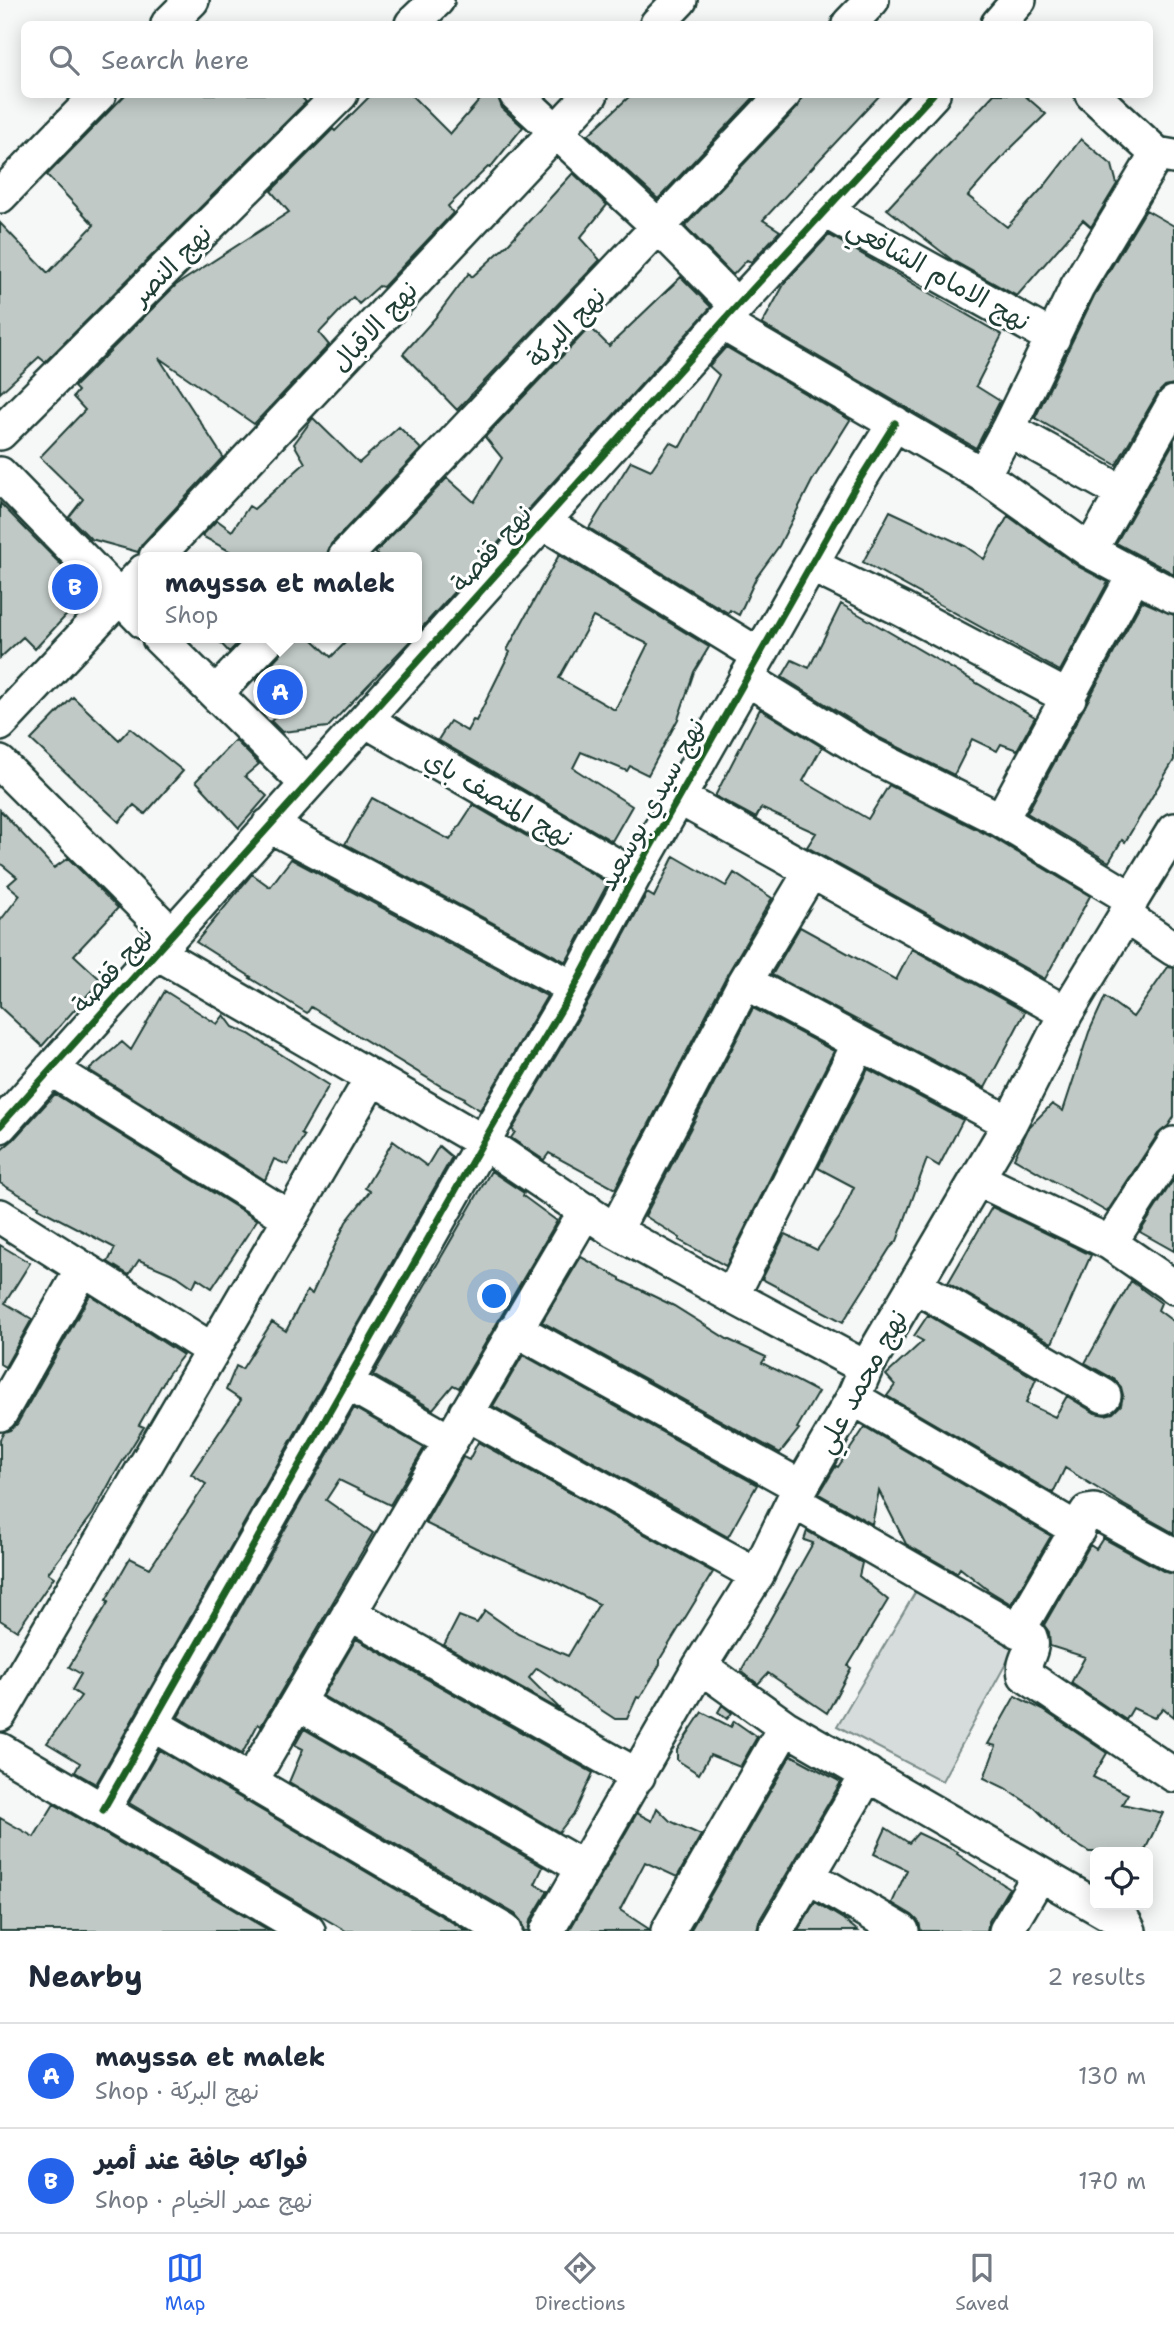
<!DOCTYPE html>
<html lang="en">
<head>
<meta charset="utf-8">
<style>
	:root { --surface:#fff; --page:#f6f6f7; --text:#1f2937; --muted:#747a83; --line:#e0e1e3; --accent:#2563eb }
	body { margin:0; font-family:"Shantell Sans","Playpen Sans Arabic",sans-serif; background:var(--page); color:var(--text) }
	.controls { position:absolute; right:21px; bottom:21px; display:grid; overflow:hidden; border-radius:10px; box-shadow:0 4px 18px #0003 }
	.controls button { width:63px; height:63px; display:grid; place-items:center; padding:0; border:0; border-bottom:2px solid var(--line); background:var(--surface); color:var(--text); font:35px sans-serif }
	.you { position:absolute; left:495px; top:1297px; width:24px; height:24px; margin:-18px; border:5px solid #fff; border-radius:50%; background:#1a73e8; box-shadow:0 0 0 10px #1a73e833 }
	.badge { display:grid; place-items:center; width:46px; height:46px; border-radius:50%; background:var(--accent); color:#fff; font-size:23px; font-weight:700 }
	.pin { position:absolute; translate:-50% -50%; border:4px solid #fff; box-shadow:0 2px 7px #0006 }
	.popup { position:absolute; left:138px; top:552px; width:284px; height:91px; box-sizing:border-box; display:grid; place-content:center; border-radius:10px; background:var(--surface); filter:drop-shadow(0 2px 5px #0005); font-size:23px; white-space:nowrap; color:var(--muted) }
	.popup b { font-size:26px; color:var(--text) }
	.popup::after { content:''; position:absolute; left:50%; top:100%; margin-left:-14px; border:14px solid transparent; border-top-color:var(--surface) }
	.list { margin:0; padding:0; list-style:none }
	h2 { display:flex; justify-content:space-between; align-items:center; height:91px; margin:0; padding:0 28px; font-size:30px }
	h2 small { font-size:23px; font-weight:400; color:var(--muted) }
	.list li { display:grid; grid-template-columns:46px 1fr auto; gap:21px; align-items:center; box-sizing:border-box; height:105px; padding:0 28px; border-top:2px solid var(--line) }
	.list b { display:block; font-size:26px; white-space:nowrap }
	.list p { margin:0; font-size:23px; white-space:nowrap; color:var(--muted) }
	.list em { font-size:23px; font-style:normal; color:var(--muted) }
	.icon { flex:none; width:38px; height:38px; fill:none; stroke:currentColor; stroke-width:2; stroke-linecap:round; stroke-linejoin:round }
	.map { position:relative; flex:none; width:1174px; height:1931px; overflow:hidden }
	.search { position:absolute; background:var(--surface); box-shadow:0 4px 18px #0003; left:21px; right:21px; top:21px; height:77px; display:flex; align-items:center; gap:18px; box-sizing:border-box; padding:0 24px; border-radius:10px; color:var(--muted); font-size:26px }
	.sheet { height:301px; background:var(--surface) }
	nav { display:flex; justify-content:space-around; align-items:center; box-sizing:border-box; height:98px; border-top:2px solid var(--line); background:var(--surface); font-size:19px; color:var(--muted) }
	nav a { display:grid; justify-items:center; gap:4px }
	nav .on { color:var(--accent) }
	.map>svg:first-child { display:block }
	.green { fill:#d6dcdb; stroke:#7a8c88; stroke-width:2 }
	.building { fill:#c0c9c6; stroke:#1f3d34; stroke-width:2; fill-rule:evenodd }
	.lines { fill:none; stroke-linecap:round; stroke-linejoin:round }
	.street-casing { stroke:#1f3d34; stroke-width:38 }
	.street { stroke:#fff; stroke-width:33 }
	.cycleway-casing { stroke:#fff; stroke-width:11 }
	.cycleway { stroke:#1b5e20; stroke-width:7 }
	.labels { text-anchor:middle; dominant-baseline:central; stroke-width:6; stroke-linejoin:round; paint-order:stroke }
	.street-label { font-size:26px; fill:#1f3d34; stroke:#fff }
</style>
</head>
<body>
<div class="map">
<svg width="1174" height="1931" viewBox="0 0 1174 1931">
	<rect width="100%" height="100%" fill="#f6f7f7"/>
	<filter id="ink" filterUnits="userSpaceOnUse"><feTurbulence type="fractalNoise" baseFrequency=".0143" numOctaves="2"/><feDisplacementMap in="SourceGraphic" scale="14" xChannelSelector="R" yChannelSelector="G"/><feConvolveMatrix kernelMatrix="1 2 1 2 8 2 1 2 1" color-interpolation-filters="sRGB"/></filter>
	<g filter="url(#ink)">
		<path class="green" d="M 916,1591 L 1015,1647 L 942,1781 L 837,1726 Z"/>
		<path class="building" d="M 126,94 L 299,94 L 306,102 L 45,362 L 39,357 L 0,393 L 0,223 L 48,273 L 94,225 L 47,175 Z
			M 372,94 L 410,94 L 450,134 L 485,94 L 497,94 L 502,108 L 523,127 L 490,168 L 488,167 L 448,206 L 453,213 L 383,287 L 379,286 L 359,304 L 353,297 L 319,333 L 329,345 L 254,424 L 159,358 L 223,457 L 142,544 L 138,552 L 91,539 L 69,517 L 83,499 L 40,457 L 85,410 L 73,397 L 78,391 L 74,387 L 176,285 L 289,212 L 271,191 L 333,129 L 335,131 Z
			M 632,94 L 757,94 L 658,199 L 588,135 Z
			M 803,94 L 881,94 L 763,220 L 780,231 L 751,262 L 747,260 L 733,275 L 685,226 L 798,107 Z
			M 994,94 L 1023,94 L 1046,114 L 1008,151 L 968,196 L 1007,227 L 1046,184 L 1081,139 L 1112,165 L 1117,184 L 1091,227 L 1083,220 L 1017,296 L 952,260 L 887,209 Z
			M 573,173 L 607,205 L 580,238 L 600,260 L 457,410 L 403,354 L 435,318 L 469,273 L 472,277 L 507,245 Z
			M 1146,210 L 1174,226 L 1174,384 L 1165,386 L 1157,394 L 1116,465 L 1035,418 L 1094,296 Z
			M 829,235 L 1002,335 L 976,386 L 1000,401 L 976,448 L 762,324 L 786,281 Z
			M 681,277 L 711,307 L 416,634 L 416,557 L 380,557 L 375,553 L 447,478 L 474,502 L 502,458 L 485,437 L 590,327 L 609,346 Z
			M 726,347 L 850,420 L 812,481 L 779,546 L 756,578 L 739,615 L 730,610 L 728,613 L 589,528 L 631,461 L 651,470 L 670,442 L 680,447 L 719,375 L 709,366 Z
			M 313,418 L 359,463 L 399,427 L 421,449 L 331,544 L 326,557 L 240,557 L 202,536 L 217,520 L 232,531 L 249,506 L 254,509 L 305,463 L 294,444 Z
			M 1174,442 L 1174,574 L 1116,543 Z
			M 0,503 L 88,592 L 35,649 L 23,637 L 0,658 Z
			M 890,511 L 965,546 L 984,559 L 1008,516 L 1079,567 L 1108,582 L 1060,671 L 863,562 Z
			M 559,555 L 709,647 L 694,672 L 678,719 L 648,775 L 630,766 L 627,771 L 581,752 L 573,768 L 632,806 L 612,841 L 438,740 L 450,721 L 467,731 L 473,720 L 476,721 L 510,652 L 507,650 ZM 593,617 L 648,644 L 615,710 L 559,678 Z
			M 1142,601 L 1174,615 L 1174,760 L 1125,842 L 1122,840 L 1109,862 L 1027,813 Z
			M 841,604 L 1035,717 L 1017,750 L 1001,744 L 997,751 L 972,739 L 954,775 L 880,738 L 782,677 L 792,660 L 809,668 Z
			M 216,638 L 243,638 L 229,652 Z
			M 288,638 L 311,638 L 331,657 L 350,638 L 413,638 L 328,727 L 282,732 L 271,721 L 284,709 L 256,680 L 283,651 Z
			M 73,697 L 119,740 L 130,728 L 183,771 L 145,814 L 134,805 L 119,822 L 31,740 Z
			M 760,709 L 822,747 L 803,781 L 868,819 L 889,785 L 992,837 L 1090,896 L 1045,979 L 807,847 L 816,833 L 761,808 L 756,818 L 715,796 Z
			M 235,740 L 259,764 L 245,776 L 267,796 L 239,828 L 196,781 Z
			M 372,798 L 450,840 L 473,805 L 608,883 L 566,962 L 345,844 Z
			M 0,810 L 54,868 L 68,858 L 118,908 L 74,955 L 101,980 L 42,1046 L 0,1007 L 0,921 L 20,895 L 8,885 L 17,877 L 0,863 Z
			M 674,856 L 726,886 L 734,873 L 772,898 L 728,973 L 615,1189 L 549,1153 L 544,1160 L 511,1138 L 515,1132 L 512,1130 L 591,997 L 647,893 L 654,897 Z
			M 291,859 L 547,996 L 480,1110 L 464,1100 L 465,1098 L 444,1088 L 311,1007 L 307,1013 L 250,978 L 251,977 L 196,942 L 252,874 L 270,887 Z
			M 800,927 L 896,980 L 912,949 L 1025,1012 L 985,1088 L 772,975 Z
			M 1168,967 L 1174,968 L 1174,1117 L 1168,1126 L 1158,1134 L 1107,1212 L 1014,1158 L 1029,1127 L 1052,1104 L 1063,1111 L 1089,1032 L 1105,997 L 1133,1017 Z
			M 165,991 L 217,1024 L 224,1015 L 233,1027 L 249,1034 L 329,1085 L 301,1134 L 304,1136 L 288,1165 L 274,1159 L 265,1180 L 89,1070 L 122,1042 L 131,1050 Z
			M 753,1008 L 834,1051 L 726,1266 L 679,1240 L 680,1238 L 645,1216 Z
			M 868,1069 L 963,1120 L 939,1166 L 927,1159 L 897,1241 L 890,1248 L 843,1322 L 762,1279 L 785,1234 L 817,1250 L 840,1217 L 854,1187 L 818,1168 Z
			M 55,1094 L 257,1220 L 212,1288 L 197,1278 L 193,1287 L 177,1276 L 139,1260 L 129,1275 L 108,1262 L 115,1248 L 38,1208 L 39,1206 L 0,1183 L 0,1151 L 14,1139 Z
			M 393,1141 L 427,1166 L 439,1146 L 452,1157 L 96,1784 L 75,1772 L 80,1763 L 47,1743 L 81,1696 L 72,1690 L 81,1674 L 69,1667 L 109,1601 L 106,1600 L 130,1558 L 150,1568 L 206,1484 L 191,1474 L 241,1400 L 226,1390 L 236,1366 L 242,1369 L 272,1322 L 286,1331 L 307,1291 L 312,1294 L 346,1222 L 370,1191 L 365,1188 Z
			M 491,1171 L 524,1193 L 523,1196 L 557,1221 L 459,1388 L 453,1385 L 433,1409 L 373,1375 Z
			M 1174,1179 L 1174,1251 L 1140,1232 Z
			M 992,1207 L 1091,1255 L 1052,1343 L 948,1283 Z
			M 0,1245 L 30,1263 L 5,1303 L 32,1319 L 5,1367 L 0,1364 Z
			M 581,1257 L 620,1278 L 620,1280 L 674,1306 L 727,1339 L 766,1357 L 762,1363 L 818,1392 L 797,1428 L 799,1429 L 780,1453 L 542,1322 Z
			M 1131,1281 L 1161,1303 L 1158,1310 L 1174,1322 L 1174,1533 L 1124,1505 L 1065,1468 L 1053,1493 L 887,1396 L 895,1385 L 886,1375 L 923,1341 L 914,1336 L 928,1315 L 1036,1379 L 1026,1403 L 1055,1417 L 1067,1396 L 1095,1413 L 1105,1415 L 1113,1413 L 1121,1405 L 1123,1395 L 1121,1387 L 1114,1379 L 1085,1363 Z
			M 90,1295 L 183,1355 L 168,1374 L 139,1425 L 144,1427 L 113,1477 L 93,1514 L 48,1573 L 54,1577 L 17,1631 L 0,1620 L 0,1439 L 4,1432 L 10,1430 L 17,1424 Z
			M 523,1355 L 757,1485 L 728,1537 L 493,1406 Z
			M 354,1408 L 424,1448 L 390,1505 L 339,1480 L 326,1500 L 373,1533 L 261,1726 L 258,1724 L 242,1754 L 178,1717 Z
			M 865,1427 L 1051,1536 L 1011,1604 L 988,1590 L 960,1568 L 957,1573 L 906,1544 L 879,1491 L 872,1524 L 819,1494 L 836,1466 L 838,1467 Z
			M 478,1442 L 713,1572 L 660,1659 L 660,1664 L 640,1698 L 637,1697 L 627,1719 L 615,1719 L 537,1668 L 529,1678 L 562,1711 L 444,1645 L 459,1616 L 477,1623 L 485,1611 L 518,1634 L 568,1656 L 599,1604 L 550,1579 L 476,1548 L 425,1523 L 463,1457 L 469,1460 Z
			M 807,1531 L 862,1563 L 859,1576 L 888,1600 L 848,1666 L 851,1668 L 827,1713 L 768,1673 L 758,1684 L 741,1671 L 813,1543 L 804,1540 Z
			M 1103,1538 L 1165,1572 L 1174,1574 L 1174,1717 L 1163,1708 L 1154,1718 L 1133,1708 L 1126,1720 L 1071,1683 L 1085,1657 L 1050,1646 L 1049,1632 L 1044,1625 L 1090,1545 L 1096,1549 Z
			M 356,1639 L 593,1773 L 575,1812 L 559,1832 L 323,1696 Z
			M 1015,1696 L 1043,1710 L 1107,1753 L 1093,1777 L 1128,1794 L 1122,1804 L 1163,1813 L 1144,1852 L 1089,1852 L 1063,1836 L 1035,1808 L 1005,1788 L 984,1778 L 996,1746 L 988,1744 Z
			M 722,1705 L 732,1713 L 727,1719 L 718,1712 Z
			M 702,1712 L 731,1727 L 734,1721 L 757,1737 L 740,1767 L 710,1755 L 699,1774 L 677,1760 L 677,1750 Z
			M 304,1729 L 543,1867 L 535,1884 L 548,1891 L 530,1921 L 528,1931 L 524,1931 L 521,1921 L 515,1914 L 289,1782 L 303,1749 L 295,1745 Z
			M 159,1750 L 467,1931 L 346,1931 L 129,1803 Z
			M 791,1755 L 841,1782 L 759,1921 L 757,1931 L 690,1931 Z
			M 54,1804 L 270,1931 L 0,1931 L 0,1818 L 34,1837 Z
			M 657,1808 L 670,1821 L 701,1835 L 677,1877 L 645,1862 L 620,1910 L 649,1929 L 649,1931 L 569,1931 L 637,1813 L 652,1821 Z
			M 886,1828 L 909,1843 L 918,1833 L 958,1852 L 957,1854 L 1009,1888 L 989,1921 L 987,1931 L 921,1931 L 919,1922 L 912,1915 L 892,1903 L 907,1870 L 874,1854 Z
			M 815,1902 L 843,1919 L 858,1931 L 798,1931 Z"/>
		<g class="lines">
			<g class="street-casing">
				<path id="street" d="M 168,24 L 192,0
					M 412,24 L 437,0
					M 657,24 L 680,0
					M 849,24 L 872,0
					M 998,24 L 1019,0
					M 516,94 L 660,228 L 737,306
					M 1092,94 L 1157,154 L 1174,157
					M 0,196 L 99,94
					M 825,211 L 1053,338
					M 722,323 L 983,475 L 1090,551 L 1174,596
					M 1008,429 L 1123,493
					M 0,433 L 341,94
					M 0,474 L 144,622
					M 983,475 L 1008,429 L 1077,287 L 1157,154
					M 543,522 L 759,655
					M 1090,551 L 1174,403
					M 156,557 L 591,94
					M 345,557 L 784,94
					M 811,565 L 901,609 L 1069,698
					M 159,638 L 307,784
					M 746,678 L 871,755 L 1001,820 L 1132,899
					M 216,693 L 269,638
					M 365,720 L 634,876
					M 0,724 L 144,571
					M 0,763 L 171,934
					M 678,797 L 1066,1013
					M 1001,820 L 1134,575
					M 269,825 L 574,988
					M 1125,916 L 1174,949
					M 156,952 L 483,1142 L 615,1231 L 732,1296 L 866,1368
					M 745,982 L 1010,1123
					M 51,1069 L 290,1218
					M 0,1126 L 737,306 L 933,94
					M 978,1179 L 1110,1243 L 1174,1287
					M 0,1216 L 212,1350
					M 615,1231 L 745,982 L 810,873
					M 1110,1243 L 1174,1144
					M 916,1286 L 1104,1396
					M 732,1296 L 859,1044
					M 515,1329 L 801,1487
					M 346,1382 L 450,1441
					M 853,1398 L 1078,1530
					M 466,1413 L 757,1575
					M 0,1414 L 83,1268
					M 793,1501 L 1030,1637 C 1036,1650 1021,1661 1025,1675 L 1174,1775
					M 349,1613 L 638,1776
					M 1018,1631 L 1087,1512 L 1094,1511 L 1174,1555
					M 700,1666 L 785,1727 L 1125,1923 L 1129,1931
					M 297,1703 L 582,1867
					M 0,1714 L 372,1078
					M 152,1724 L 505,1931
					M 0,1750 L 308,1931
					M 251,1781 L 586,1210
					M 103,1810 L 483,1142 L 574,988 L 634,876 L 855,487 L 895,423
					M 808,1876 L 902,1931
					M 547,1931 L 700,1666 L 757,1575 L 793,1501 L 853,1398 L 866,1368 L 1010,1123 L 1066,1013 L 1125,916 L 1132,899 L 1174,830
					M 668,1931 L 785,1727
					M 776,1931 L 868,1774
					M 1006,1931 L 1040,1874"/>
			</g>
			<use href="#street" class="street"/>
			<g class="cycleway-casing">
				<path id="cycleway" d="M 0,1126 L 737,306 L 933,94
					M 103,1810 L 483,1142 L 574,988 L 634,876 L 855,487 L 895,423"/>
			</g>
			<use href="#cycleway" class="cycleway"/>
		</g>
	</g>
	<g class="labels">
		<g class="street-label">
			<text transform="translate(171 264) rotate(-45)">نهج النصر</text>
			<text transform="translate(939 274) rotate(29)">نهج الامام الشافعي</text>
			<text transform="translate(374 326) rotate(-47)">نهج الاقبال</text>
			<text transform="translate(566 327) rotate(-46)">نهج البركة</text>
			<text transform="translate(491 548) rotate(-48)">نهج قفصة</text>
			<text transform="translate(499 798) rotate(30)">نهج المنصف باي</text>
			<text transform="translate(651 804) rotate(-61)">نهج سيدي بوسعيد</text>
			<text transform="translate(112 969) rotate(-48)">نهج قفصة</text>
			<text transform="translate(861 1381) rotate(-61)">نهج محمد علي</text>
		</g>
	</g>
</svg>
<div class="controls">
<button><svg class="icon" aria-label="locate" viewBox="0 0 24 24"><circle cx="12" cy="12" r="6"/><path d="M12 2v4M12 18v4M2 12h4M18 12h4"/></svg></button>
</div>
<div class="you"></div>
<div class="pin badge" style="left:280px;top:692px">A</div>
<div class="popup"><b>mayssa et malek</b>Shop</div>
<div class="pin badge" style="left:75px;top:587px">B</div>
<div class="search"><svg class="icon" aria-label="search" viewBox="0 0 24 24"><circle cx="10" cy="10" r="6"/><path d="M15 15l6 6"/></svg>Search here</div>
</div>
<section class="sheet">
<h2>Nearby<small>2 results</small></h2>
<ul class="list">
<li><span class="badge">A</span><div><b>mayssa et malek</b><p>Shop · نهج البركة</p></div><em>130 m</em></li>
<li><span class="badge">B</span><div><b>فواكه جافة عند أمير</b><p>Shop · نهج عمر الخيام</p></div><em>170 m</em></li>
</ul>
</section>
<nav>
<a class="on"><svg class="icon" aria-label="map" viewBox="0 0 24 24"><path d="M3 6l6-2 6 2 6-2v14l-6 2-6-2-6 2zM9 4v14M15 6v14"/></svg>Map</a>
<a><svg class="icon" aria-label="directions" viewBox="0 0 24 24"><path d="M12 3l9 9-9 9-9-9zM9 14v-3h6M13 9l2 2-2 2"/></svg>Directions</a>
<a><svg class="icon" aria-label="saved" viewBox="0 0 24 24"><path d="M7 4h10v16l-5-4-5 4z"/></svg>Saved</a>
</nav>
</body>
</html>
